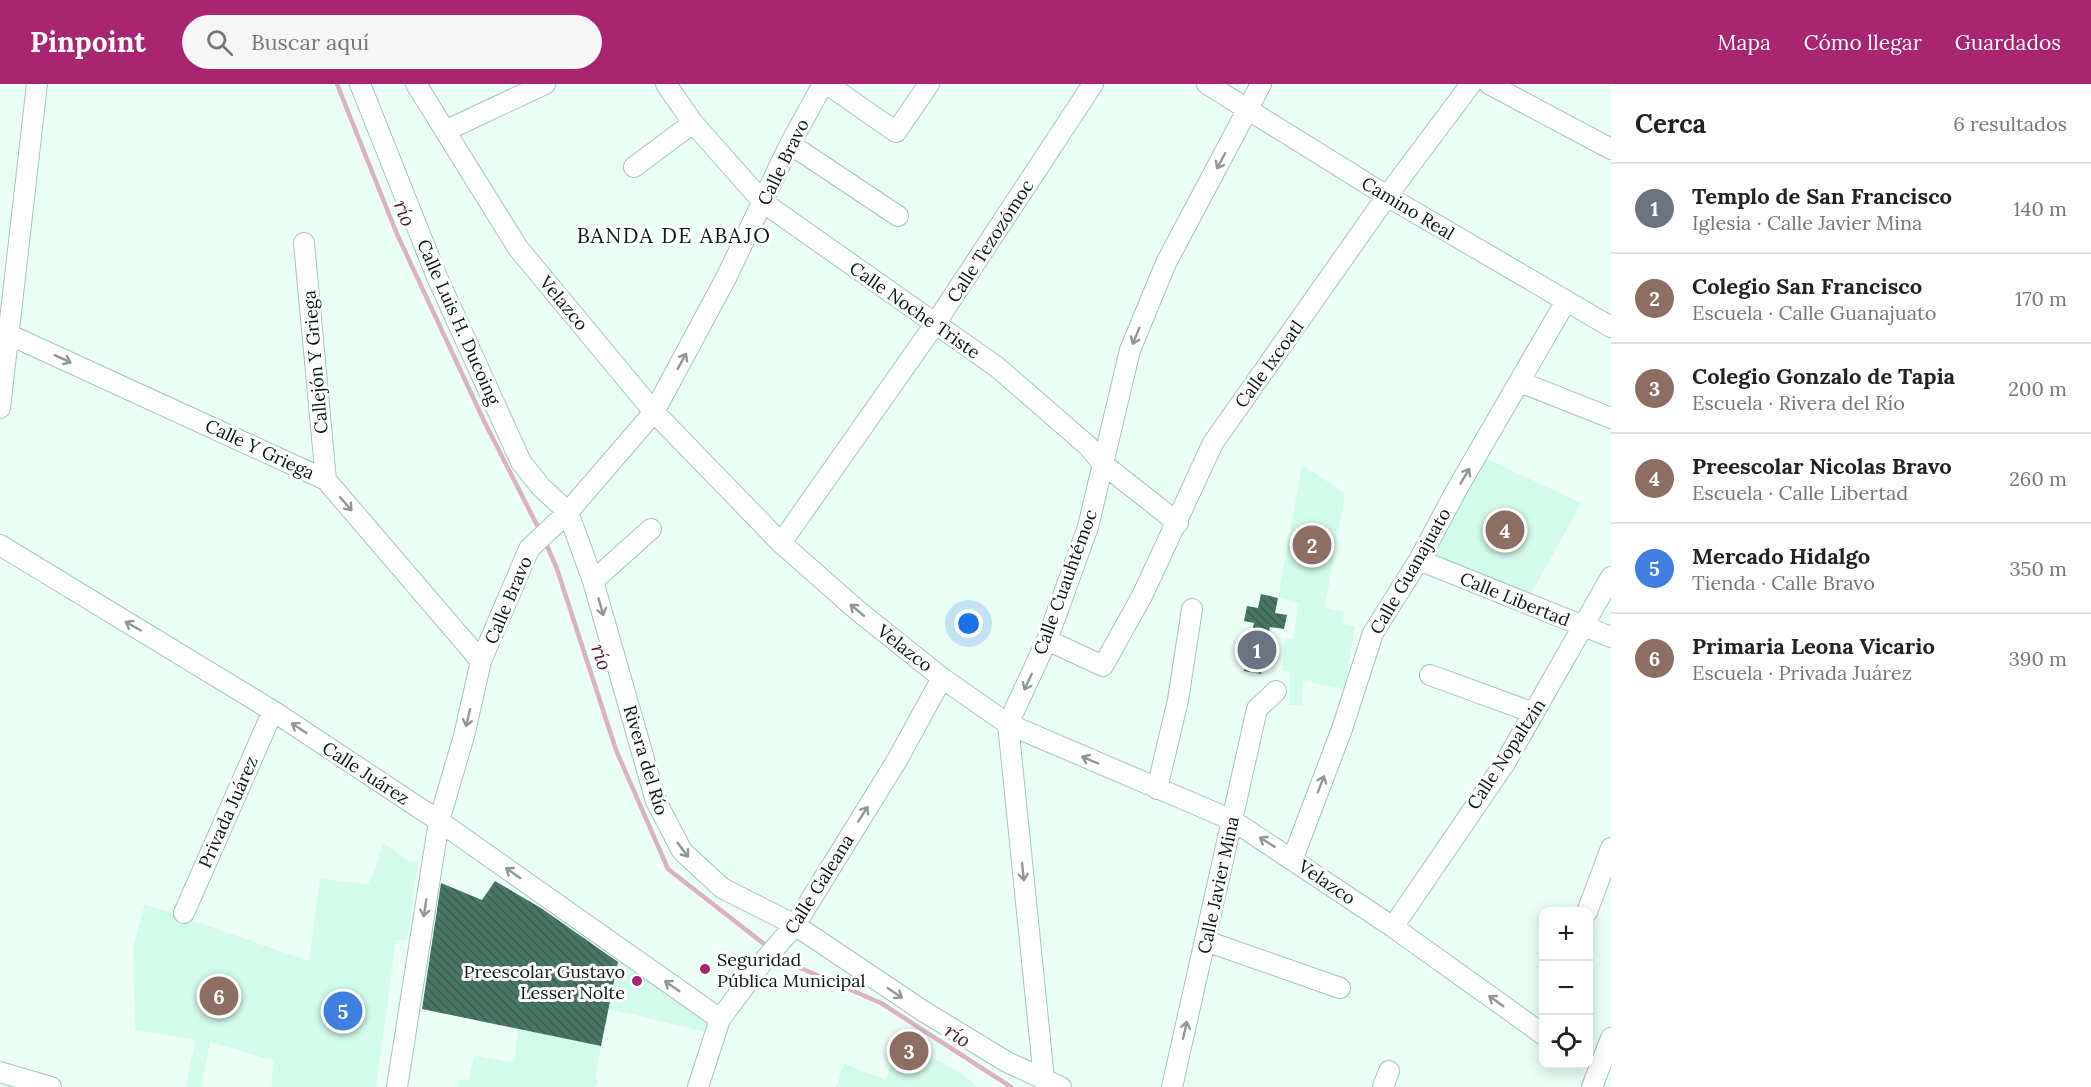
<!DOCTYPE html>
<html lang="es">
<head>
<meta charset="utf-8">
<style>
	:root { --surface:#fff; --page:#f6f6f6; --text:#222; --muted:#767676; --line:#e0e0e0; --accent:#a82571 }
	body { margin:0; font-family:Lora,serif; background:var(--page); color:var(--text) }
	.controls { position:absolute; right:18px; bottom:18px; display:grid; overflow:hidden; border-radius:12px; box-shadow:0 3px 15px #0003 }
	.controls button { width:54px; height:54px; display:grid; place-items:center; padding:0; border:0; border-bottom:2px solid var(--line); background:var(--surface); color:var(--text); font:30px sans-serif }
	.you { position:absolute; left:969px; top:540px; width:21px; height:21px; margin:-15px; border:4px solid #fff; border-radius:50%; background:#1a73e8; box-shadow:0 0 0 9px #1a73e833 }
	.badge { display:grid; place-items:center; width:39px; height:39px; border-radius:50%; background:var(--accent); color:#fff; font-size:20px; font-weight:700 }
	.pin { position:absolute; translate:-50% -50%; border:3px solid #fff; box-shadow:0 2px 6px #0006 }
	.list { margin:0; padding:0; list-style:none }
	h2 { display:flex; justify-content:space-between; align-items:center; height:78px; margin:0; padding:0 24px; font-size:26px }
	h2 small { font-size:20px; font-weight:400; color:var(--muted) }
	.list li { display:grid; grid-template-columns:39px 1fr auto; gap:18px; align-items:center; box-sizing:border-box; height:90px; padding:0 24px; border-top:2px solid var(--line) }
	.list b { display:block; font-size:22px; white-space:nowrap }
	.list p { margin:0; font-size:20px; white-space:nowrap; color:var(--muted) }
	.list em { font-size:20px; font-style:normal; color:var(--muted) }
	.icon { flex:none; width:33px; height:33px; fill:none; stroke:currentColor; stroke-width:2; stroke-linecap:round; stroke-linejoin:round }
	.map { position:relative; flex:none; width:1611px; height:1003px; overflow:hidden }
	header { display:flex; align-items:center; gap:36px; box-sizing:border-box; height:84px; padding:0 30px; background:var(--accent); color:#fff }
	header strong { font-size:28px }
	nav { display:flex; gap:33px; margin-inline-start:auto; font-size:21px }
	.search { width:420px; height:54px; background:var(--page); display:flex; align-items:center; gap:15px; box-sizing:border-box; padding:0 21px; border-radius:33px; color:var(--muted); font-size:22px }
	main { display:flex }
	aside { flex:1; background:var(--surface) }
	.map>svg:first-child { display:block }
	.built { fill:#d2fbeb }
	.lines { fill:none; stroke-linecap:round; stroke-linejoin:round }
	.stream { stroke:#ddb1c4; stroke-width:4.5 }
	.building { fill:url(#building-back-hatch) }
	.minor-casing { stroke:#a5c5b8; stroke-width:22 }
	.minor { stroke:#fff; stroke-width:20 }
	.oneway { stroke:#919794 }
	.poi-dot { fill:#a82571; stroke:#fff; stroke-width:2 }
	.labels { text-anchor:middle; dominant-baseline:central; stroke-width:6; stroke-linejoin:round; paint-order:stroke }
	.street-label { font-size:18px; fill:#0b1712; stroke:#fff }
	.poi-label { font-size:18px; fill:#0b1712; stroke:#fff; text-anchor:start }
	.water-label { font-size:20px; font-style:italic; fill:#4e1935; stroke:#fff }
	.quarter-label { font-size:21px; letter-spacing:1.5px; fill:#0b1712; stroke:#fff }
</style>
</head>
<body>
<header>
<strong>Pinpoint</strong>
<div class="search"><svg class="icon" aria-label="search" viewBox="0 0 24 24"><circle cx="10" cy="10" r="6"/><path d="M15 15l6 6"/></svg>Buscar aquí</div>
<nav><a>Mapa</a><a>Cómo llegar</a><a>Guardados</a></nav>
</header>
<main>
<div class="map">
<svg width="1611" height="1003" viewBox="0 0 1611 1003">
	<defs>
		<pattern id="building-back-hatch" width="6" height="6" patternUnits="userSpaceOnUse" patternTransform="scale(1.5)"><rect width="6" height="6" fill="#497665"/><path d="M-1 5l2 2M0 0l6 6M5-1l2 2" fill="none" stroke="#3b6052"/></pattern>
	</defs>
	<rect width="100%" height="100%" fill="#ebfff7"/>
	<path class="built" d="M 1485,374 L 1581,419 L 1530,512 L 1429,472 Z
		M 1302,381 L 1345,409 L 1325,524 L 1345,528 L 1343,540 L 1355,542 L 1345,605 L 1303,597 L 1302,621 L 1289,621 L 1290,588 L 1282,587 L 1285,555 L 1293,555 L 1299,518 L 1278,514 Z
		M 384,759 L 409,777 L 418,778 L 407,856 L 396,856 L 376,1003 L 271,1003 L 274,977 L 210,958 L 201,1003 L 186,1003 L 195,956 L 135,946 L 133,863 L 145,820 L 309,877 L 320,794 L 369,801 Z
		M 620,869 L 711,932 L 705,948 L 609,925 Z
		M 518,945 L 601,962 L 595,995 L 598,996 L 596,1003 L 459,1003 L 458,995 L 468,997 L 474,971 L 514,979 Z
		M 900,955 L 960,989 L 978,1003 L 836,1003 L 844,980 L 886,996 Z"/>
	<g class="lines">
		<path class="stream" d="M 337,0 L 397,150 L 485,339 L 540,447
			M 545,457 L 557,485 L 616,666 L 668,785 L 768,863
			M 777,870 L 789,879 L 881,919 L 1011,1003"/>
	</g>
	<path class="building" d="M 1261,510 L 1278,514 L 1275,529 L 1287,531 L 1284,545 L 1270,543 L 1261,590 L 1244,587 L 1254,539 L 1244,537 L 1247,522 L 1258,524 Z
		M 495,797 L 541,824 L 618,878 L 601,962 L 422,925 L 441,799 L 482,816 Z"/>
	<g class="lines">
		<g class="minor-casing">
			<path id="minor" d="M 360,0 L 437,193 L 521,378 L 541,403 L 568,428 L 593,497 L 656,717 L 682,767 L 722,804 L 795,841 L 923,927 L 1007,978 L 1061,1003
				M 416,0 L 518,164 L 654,328 L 781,459 L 857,526 L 942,594 L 1008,640 L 1232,736 L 1393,843 L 1544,951
				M 666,0 L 693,39 L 764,119 L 997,283 L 1088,362 L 1103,380 L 1178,439
				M 827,0 L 896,48 L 929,0
				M 1207,0 L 1387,112 L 1611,243
				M 1489,0 L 1611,65
				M 445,47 L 545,0
				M 790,60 L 898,132
				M 634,83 L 693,39
				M 304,159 L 326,396
				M 10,251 L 326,396 L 481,577
				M 1520,298 L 1611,334
				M 0,324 L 37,0
				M 781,459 L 935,240 L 1093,0
				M 0,461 L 273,627 L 439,737 L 720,935
				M 1419,476 L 1611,553
				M 593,497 L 651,445
				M 1047,556 L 1103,582 L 1142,512 L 1213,359 L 1387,112 L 1471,0
				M 1430,591 L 1534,629
				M 1157,705 L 1178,616 L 1192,525
				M 1293,774 L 1342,645 L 1373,549 L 1419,476 L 1457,405 L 1566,217
				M 1587,828 L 1611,764
				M 184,829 L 273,627
				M 1393,843 L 1505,679 L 1611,493
				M 1206,857 L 1340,904
				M 0,988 L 51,1003
				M 1044,995 L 1008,640 L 1047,556 L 1088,443 L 1130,266 L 1166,179 L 1261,0
				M 397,1003 L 439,737 L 464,652 L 481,577 L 529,465 L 568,428 L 654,328 L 726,194 L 790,60 L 823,0
				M 698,1003 L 720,935 L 762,879 L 795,841 L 896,678 L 942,594
				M 1172,1003 L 1257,625 L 1276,607
				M 1383,1003 L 1389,987
				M 1592,1003 L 1611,954"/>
		</g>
		<use href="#minor" class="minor"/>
	</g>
	<defs><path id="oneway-shaft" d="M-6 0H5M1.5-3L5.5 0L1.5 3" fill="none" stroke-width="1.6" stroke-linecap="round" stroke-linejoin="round" transform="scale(1.5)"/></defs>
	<g class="oneway">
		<use href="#oneway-shaft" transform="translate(1221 77) rotate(118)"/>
		<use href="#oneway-shaft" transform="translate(1136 252) rotate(112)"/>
		<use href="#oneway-shaft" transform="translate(63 275) rotate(25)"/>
		<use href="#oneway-shaft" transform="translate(682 277) rotate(-61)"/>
		<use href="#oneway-shaft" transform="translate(1465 392) rotate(-59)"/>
		<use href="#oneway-shaft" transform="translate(346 420) rotate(49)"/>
		<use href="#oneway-shaft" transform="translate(601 523) rotate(74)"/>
		<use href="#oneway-shaft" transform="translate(857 526) rotate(-140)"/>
		<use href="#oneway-shaft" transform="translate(133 542) rotate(-150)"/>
		<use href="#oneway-shaft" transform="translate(1028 598) rotate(115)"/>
		<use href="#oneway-shaft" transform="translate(468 634) rotate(103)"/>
		<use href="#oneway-shaft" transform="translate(299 644) rotate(-147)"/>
		<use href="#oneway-shaft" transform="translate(1090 676) rotate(-157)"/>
		<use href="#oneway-shaft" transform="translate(1321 700) rotate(-69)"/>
		<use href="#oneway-shaft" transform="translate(863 730) rotate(-58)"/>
		<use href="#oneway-shaft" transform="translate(1267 758) rotate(-148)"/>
		<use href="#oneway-shaft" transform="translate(683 766) rotate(53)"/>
		<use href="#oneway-shaft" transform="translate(1023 788) rotate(84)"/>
		<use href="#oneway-shaft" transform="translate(513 789) rotate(-145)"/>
		<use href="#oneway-shaft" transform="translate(425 824) rotate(99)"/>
		<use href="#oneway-shaft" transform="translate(672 902) rotate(-145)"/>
		<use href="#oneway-shaft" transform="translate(895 909) rotate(34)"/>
		<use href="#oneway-shaft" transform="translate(1496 917) rotate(-144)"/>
		<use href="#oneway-shaft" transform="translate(1185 946) rotate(-77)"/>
	</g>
	<g class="poi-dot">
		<circle cx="705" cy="885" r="6"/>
		<circle cx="637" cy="897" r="6"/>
	</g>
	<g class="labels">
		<g class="street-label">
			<text transform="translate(783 78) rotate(-64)">Calle Bravo</text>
			<text transform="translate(1408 124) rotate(31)">Camino Real</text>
			<text transform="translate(990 157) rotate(-57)">Calle Tezozómoc</text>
			<text transform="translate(564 219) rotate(50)">Velazco</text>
			<text transform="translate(915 226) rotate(35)">Calle Noche Triste</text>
			<text transform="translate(459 238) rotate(66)">Calle Luis H. Ducoing</text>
			<text transform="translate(315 278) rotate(-95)">Callejón Y Griega</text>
			<text transform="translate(1269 280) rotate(-54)">Calle Ixcoatl</text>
			<text transform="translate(260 365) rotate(25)">Calle Y Griega</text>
			<text transform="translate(1410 487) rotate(-60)">Calle Guanajuato</text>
			<text transform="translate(1065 498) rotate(-70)">Calle Cuauhtémoc</text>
			<text transform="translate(1515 515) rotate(22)">Calle Libertad</text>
			<text transform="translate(508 516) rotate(-67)">Calle Bravo</text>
			<text transform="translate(905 564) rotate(38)">Velazco</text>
			<text transform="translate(1506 670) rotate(-57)">Calle Nopaltzin</text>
			<text transform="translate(646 676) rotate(73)">Rivera del Río</text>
			<text transform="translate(366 689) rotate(33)">Calle Juárez</text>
			<text transform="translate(228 728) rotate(-66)">Privada Juárez</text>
			<text transform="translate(1327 798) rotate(34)">Velazco</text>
			<text transform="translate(819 800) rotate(-58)">Calle Galeana</text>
			<text transform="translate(1218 801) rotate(-78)">Calle Javier Mina</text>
		</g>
		<g class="poi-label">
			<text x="717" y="875">Seguridad<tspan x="717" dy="21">Pública Municipal</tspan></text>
			<text x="625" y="887" text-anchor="end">Preescolar Gustavo<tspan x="625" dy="21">Lesser Nolte</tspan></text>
		</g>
		<g class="water-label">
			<text transform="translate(405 129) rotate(68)">río</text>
			<text transform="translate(602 573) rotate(72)">río</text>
			<text transform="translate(958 951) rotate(33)">río</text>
		</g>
		<g class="quarter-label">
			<text x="674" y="151">BANDA DE ABAJO</text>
		</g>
	</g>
</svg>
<div class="controls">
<button>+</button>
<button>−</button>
<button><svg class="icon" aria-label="locate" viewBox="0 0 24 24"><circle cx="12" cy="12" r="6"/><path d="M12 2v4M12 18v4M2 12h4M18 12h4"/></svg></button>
</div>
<div class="you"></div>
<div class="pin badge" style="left:1257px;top:566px;background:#6b7280">1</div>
<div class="pin badge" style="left:1312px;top:461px;background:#8d6e63">2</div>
<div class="pin badge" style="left:909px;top:967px;background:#8d6e63">3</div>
<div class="pin badge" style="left:1505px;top:446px;background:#8d6e63">4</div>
<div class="pin badge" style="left:343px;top:927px;background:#3f7fe0">5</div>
<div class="pin badge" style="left:219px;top:912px;background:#8d6e63">6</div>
</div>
<aside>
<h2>Cerca<small>6 resultados</small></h2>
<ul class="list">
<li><span class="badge" style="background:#6b7280">1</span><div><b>Templo de San Francisco</b><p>Iglesia · Calle Javier Mina</p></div><em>140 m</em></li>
<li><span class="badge" style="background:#8d6e63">2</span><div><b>Colegio San Francisco</b><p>Escuela · Calle Guanajuato</p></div><em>170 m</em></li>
<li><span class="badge" style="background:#8d6e63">3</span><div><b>Colegio Gonzalo de Tapia</b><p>Escuela · Rivera del Río</p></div><em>200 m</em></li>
<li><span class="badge" style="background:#8d6e63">4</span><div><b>Preescolar Nicolas Bravo</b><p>Escuela · Calle Libertad</p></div><em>260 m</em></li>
<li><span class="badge" style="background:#3f7fe0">5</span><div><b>Mercado Hidalgo</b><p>Tienda · Calle Bravo</p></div><em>350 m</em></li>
<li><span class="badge" style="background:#8d6e63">6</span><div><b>Primaria Leona Vicario</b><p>Escuela · Privada Juárez</p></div><em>390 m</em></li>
</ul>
</aside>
</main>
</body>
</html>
